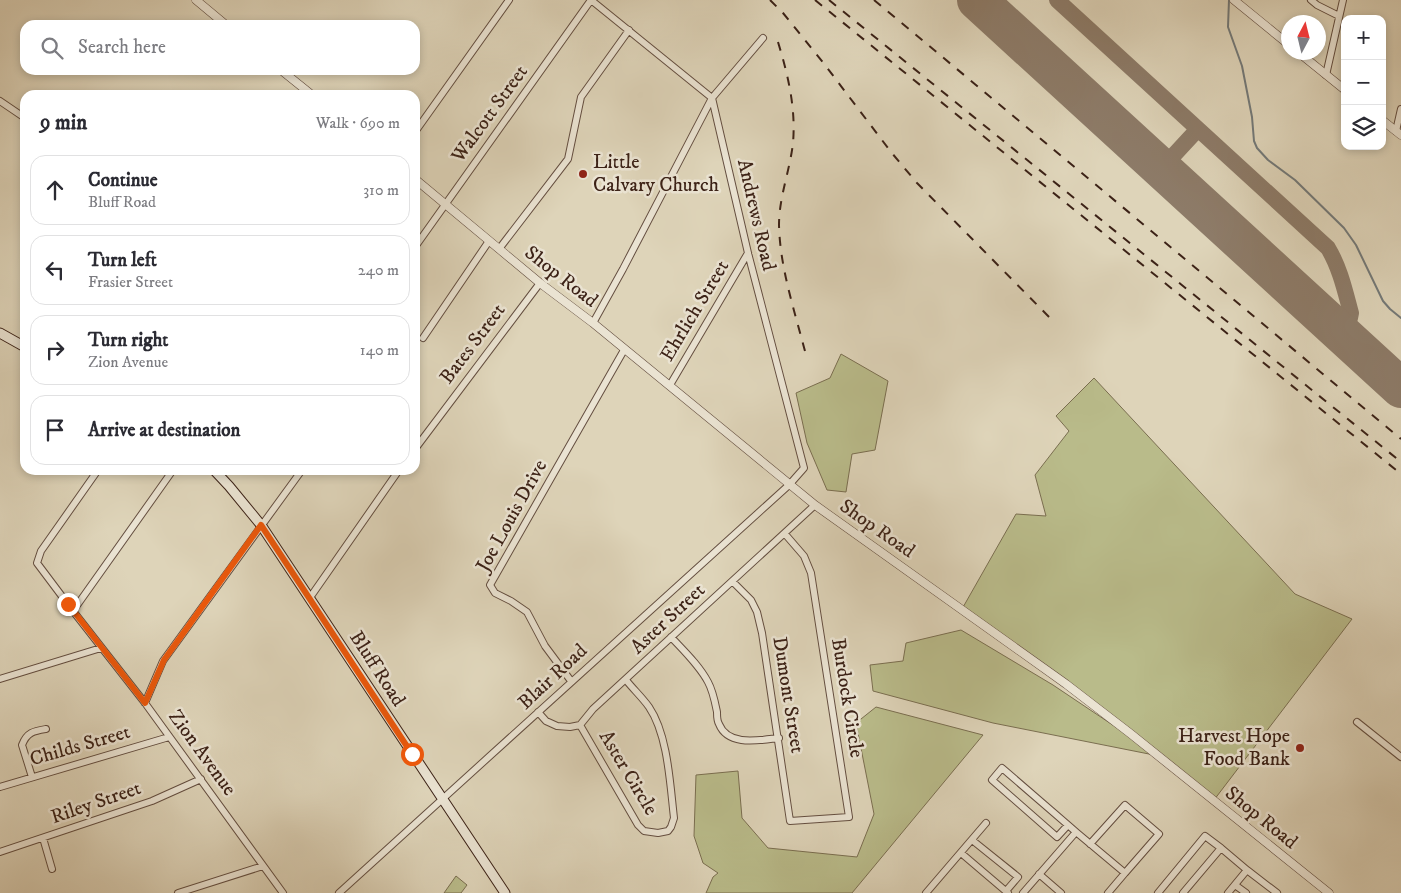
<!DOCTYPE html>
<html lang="en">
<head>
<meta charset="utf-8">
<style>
	:root { --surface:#fff; --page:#f7f7f7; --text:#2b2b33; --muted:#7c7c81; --line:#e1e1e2 }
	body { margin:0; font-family:"IM FELL DW Pica",serif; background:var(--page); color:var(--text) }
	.controls { position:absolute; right:15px; top:15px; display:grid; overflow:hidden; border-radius:10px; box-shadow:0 2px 8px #0003 }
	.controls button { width:45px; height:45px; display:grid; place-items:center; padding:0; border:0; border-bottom:1px solid var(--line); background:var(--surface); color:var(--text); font:25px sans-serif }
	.compass { position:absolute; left:1281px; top:15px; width:45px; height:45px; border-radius:50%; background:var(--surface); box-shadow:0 2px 8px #0003; rotate:7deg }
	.stop { position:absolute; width:15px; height:15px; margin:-11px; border:4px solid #ea580c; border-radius:50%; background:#fff }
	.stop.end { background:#ea580c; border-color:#fff; box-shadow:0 1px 5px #0008 }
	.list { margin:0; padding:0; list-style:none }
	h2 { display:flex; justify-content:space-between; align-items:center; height:65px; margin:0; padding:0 20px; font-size:21px }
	h2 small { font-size:16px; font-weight:400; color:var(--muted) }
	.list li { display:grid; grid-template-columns:32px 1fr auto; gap:15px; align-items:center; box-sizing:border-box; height:70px; margin:0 10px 10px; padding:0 10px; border:1px solid var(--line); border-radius:15px }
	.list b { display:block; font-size:19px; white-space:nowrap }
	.list p { margin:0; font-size:16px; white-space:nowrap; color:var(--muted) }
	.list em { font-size:16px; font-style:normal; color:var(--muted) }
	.icon { flex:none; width:28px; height:28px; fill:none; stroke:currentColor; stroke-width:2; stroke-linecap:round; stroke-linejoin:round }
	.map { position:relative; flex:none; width:1401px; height:893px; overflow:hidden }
	.search { position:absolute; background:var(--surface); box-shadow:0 2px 8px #0003; left:20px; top:20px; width:400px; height:55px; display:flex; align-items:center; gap:12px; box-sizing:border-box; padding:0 18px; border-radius:15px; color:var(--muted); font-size:19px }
	.panel { position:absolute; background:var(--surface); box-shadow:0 2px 8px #0003; left:20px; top:90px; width:400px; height:385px; border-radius:15px }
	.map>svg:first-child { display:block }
	.green { fill:#b9bb8a; stroke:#7a6e50 }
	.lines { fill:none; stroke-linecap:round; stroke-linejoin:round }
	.stream { stroke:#747a79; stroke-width:2 }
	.taxiway { stroke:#8d7b68; stroke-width:16 }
	.runway { stroke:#8d7b68; stroke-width:40 }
	.minor-casing { stroke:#644e40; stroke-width:8 }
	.tertiary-casing { stroke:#644e40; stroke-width:9 }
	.secondary-casing { stroke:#3c2217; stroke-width:11 }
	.minor { stroke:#eae3d2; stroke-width:6 }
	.tertiary { stroke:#eae3d2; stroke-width:8 }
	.secondary { stroke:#eae3d2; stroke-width:9 }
	.rail { stroke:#3c2217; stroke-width:2; stroke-dasharray:9 9; stroke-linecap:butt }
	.route { stroke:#ea580c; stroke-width:6 }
	.poi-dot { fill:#8f2418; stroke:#eae3d2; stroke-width:2 }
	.labels { text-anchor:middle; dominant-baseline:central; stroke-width:5; stroke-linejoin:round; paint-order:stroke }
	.street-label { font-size:20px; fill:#3c2217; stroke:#eae3d2 }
	.poi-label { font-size:20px; fill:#3c2217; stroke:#eae3d2; text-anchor:start }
</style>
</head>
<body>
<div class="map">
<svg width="1401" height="893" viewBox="0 0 1401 893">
	<rect width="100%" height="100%" fill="#ded4b9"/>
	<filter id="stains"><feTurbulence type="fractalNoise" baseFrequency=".004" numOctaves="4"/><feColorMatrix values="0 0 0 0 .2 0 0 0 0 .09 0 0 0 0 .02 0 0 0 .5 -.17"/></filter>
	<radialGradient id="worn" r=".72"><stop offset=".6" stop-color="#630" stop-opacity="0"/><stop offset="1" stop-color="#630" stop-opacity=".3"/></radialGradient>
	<path class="green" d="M 841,354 L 888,381 L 875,450 L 852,454 L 846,492 L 827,490 L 807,443 L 796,393 L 830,378 Z
		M 1094,378 L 1295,594 L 1352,619 L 1214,800 L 1159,756 L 993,723 L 873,691 L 870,665 L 903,661 L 906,643 L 961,630 L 1053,685 L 1150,750 L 962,609 L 1016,514 L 1046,516 L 1035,475 L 1069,431 L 1056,416 Z
		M 876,707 L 983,735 L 852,893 L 706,893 L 713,877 L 718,873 L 703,863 L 694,836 L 696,775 L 738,771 L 742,818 L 768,848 L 857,857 L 874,814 L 856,723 Z
		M 456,876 L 467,885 L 461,893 L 444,893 Z"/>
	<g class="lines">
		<path class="stream" d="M 1229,0 L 1228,27 L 1242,66 L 1252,117 L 1254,141 L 1257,148 L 1268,160 L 1295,180 L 1344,228 L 1356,245 L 1383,301 L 1390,309 L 1401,318"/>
		<path class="taxiway" d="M 1057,0 L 1328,248 C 1340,268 1345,291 1351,313 L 1350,318 L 1340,331
			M 1161,169 L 1198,129"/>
		<path class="runway" d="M 977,0 L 1401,388"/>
		<g class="minor-casing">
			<path id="minor" d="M 1311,0 L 1317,5 L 1339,16
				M 1326,75 L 1343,0
				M 0,101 L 25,118
				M 1396,131 L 1401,109
				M 415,132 L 509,0
				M 415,247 L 591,0
				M 499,249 L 568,159 L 581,97 L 629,30
				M 593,323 L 623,269 L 712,98 L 763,38
				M 423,338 L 489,241
				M 670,385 L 748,253
				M 415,449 L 540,283
				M 98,470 L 41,551 L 37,563 L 73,611 L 145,703 L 283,893
				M 733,582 L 751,600 L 757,612 L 762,633 L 790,821 L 849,817 L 811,573 L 804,556 L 785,534
				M 309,599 L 399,470
				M 73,611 L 173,470
				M 671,637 C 684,651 699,665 708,682 C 713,691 715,702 717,712 C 717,716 717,721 719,724 C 728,747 760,740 779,738
				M 0,679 L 101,648
				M 571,681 L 545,646 L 527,612 L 511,601 L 495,593 L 490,585 L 624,350
				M 145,703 L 163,661 L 302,470
				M 538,712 L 546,721 L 557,726 L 570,727 L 580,725 L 593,709 L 815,505
				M 1357,722 L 1401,757
				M 580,725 L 638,825 L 644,831 L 658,833 L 668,831 L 671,827 L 674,818 C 670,784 668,735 649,707 C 642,697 633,689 626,680
				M 32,777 L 22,745 C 27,732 34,731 46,729
				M 0,787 L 169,737
				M 1068,825 L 1057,837 L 992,780 L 1002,768 L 1068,825 L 1076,832
				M 43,838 L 52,869
				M 972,840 L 1018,877 L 1006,891
				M 1090,844 L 1125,805 L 1159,834 L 1125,873
				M 0,852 L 152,801 L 201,779
				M 961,853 L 1008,893
				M 1247,870 L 1277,893
				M 1039,874 L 1061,893
				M 1235,885 L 1246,893
				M 178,893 L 263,866
				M 339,893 C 489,757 639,620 789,485 L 804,468 L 748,253 L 712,98 L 591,0
				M 926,893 L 986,823
				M 1023,893 L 1076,832 L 1125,873 L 1108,893
				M 1158,893 L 1205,836 L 1221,848
				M 1183,893 L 1221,848 L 1247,870 L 1228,893"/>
		</g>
		<g class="tertiary-casing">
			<path id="tertiary" d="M 196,0 L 226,25
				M 1234,0 L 1288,44
				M 1298,52 L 1345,90
				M 281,70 L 312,95
				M 1382,120 L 1401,135
				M 415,179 L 540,283 L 593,323 L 815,505 L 1066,684 L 1131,734 L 1329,893"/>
		</g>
		<g class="secondary-casing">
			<path id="secondary" d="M 0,333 L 25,347
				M 214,470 L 229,486 L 261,525 L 505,893"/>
		</g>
		<use href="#minor" class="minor"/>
		<use href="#tertiary" class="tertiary"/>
		<use href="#secondary" class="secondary"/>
		<path class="rail" d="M 770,0 L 783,13 L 825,65 L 891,152 L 917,183 L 1053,321
			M 815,0 L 1401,474
			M 829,0 L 1401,462
			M 874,0 L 1401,439
			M 778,42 C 788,75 796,108 793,143 C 790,170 779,197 779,225 C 780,270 796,315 807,359"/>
	</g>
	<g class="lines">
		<path class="route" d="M 68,604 L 145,703 L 164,660 L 261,525 L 412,754"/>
	</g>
	<g class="poi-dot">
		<circle cx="583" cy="174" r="5"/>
		<circle cx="1300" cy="748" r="5"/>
	</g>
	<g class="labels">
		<g class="street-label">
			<text transform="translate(490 114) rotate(-54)">Walcott Street</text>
			<text transform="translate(756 215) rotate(77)">Andrews Road</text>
			<text transform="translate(561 277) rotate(38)">Shop Road</text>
			<text transform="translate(695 311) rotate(-59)">Ehrlich Street</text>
			<text transform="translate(473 344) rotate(-53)">Bates Street</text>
			<text transform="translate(512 516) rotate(-61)">Joe Louis Drive</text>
			<text transform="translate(877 529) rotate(35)">Shop Road</text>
			<text transform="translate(668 619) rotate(-43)">Aster Street</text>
			<text transform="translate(377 669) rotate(57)">Bluff Road</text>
			<text transform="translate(553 677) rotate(-43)">Blair Road</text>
			<text transform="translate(788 695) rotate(81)">Dumont Street</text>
			<text transform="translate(847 698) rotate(81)">Burdock Circle</text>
			<text transform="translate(80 746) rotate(-16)">Childs Street</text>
			<text transform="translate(202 753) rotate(54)">Zion Avenue</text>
			<text transform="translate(628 773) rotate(59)">Aster Circle</text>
			<text transform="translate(96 803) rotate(-19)">Riley Street</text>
			<text transform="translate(1261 818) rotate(39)">Shop Road</text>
		</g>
		<g class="poi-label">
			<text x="593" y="162">Little<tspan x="593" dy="23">Calvary Church</tspan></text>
			<text x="1290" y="736" text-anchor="end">Harvest Hope<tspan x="1290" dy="23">Food Bank</tspan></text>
		</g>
	</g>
	<rect width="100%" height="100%" filter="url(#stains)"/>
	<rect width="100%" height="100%" fill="url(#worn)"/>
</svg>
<div class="controls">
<button>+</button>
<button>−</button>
<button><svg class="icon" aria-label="layers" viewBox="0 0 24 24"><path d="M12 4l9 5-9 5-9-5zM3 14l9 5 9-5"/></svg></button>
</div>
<svg class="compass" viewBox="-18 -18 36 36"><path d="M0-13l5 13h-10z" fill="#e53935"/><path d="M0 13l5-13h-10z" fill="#7c7c81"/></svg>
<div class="stop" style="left:412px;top:754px"></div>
<div class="stop end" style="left:68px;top:604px"></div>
<div class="search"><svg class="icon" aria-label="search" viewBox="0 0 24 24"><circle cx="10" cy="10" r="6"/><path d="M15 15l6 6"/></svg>Search here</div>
<section class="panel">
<h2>9 min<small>Walk · 690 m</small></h2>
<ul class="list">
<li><svg class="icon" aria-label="ahead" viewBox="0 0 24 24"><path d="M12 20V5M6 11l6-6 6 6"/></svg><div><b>Continue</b><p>Bluff Road</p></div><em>310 m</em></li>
<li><svg class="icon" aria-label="left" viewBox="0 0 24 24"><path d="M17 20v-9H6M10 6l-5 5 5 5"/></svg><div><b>Turn left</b><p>Frasier Street</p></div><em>240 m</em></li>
<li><svg class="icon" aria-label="right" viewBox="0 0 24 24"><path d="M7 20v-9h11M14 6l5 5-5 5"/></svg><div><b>Turn right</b><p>Zion Avenue</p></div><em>140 m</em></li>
<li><svg class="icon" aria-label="arrive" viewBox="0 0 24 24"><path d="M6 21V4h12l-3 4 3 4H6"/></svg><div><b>Arrive at destination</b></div></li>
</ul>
</section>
</div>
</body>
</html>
